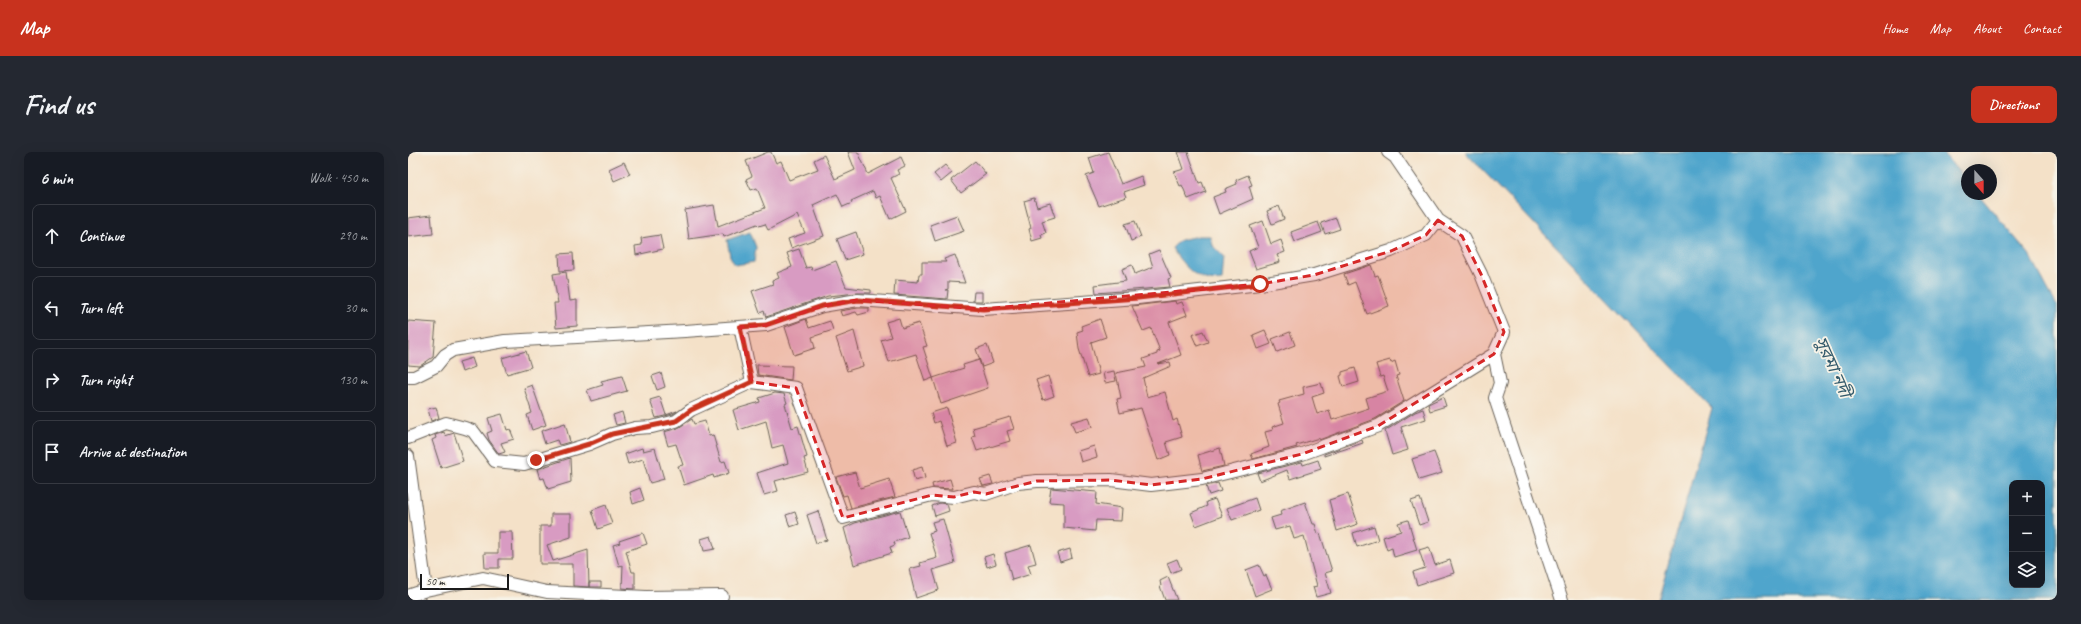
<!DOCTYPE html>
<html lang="en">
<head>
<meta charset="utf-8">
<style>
	:root { --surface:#171b24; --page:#242831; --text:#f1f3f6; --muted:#9ea1a6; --line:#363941; --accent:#c8321e }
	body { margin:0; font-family:Caveat,"Noto Sans Bengali",sans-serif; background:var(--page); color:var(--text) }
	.controls { position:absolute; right:12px; bottom:12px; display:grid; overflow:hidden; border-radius:8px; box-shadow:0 4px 16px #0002 }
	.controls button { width:36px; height:36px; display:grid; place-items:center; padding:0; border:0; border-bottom:1px solid var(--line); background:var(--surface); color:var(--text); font:20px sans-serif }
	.compass { position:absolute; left:1553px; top:12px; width:36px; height:36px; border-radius:50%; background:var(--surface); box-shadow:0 4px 16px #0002; rotate:159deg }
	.scale { position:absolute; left:12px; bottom:10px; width:89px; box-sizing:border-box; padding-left:4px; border:2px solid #1c1c1c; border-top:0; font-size:11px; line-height:14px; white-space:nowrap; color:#1c1c1c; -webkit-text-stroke:3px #f7f3e8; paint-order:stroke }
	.stop { position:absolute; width:12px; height:12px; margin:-9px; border:3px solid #c8321e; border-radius:50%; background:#fff }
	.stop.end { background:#c8321e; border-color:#fff; box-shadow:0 1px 4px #0008 }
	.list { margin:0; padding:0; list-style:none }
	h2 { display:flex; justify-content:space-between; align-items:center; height:52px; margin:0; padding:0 16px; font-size:17px }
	h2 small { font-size:13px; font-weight:400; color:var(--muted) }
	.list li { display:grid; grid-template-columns:26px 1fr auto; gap:12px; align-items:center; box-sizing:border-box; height:64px; margin:0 8px 8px; padding:0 8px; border:1px solid var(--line); border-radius:8px }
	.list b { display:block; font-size:15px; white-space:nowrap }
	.list em { font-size:13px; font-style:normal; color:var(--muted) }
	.icon { flex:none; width:22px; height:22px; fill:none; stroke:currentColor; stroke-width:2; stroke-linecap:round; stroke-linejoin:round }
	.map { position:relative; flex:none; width:1649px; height:448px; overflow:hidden; border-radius:8px }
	header { display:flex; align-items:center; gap:24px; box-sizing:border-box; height:56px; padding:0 20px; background:var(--accent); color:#fff }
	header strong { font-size:19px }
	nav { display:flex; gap:22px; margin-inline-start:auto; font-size:14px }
	.intro { display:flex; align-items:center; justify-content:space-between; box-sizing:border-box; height:96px; padding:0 24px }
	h1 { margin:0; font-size:28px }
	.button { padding:10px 18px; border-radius:8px; background:var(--accent); color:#fff; font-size:14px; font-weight:700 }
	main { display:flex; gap:24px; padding:0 24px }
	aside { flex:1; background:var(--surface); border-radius:8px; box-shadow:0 4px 16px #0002 }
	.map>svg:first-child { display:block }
	.water { fill:#50a5cc; stroke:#366074; fill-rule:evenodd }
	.building { fill:#d89bc2 }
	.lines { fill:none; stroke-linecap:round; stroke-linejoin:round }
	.minor-casing { stroke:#686158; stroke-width:14 }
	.minor { stroke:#fff; stroke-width:12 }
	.route { stroke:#c8321e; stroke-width:5 }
	.marked { fill:#d62828; fill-opacity:0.2; stroke:#d62828; stroke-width:3; stroke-dasharray:8 5; stroke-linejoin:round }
	.labels { text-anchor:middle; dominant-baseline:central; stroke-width:3.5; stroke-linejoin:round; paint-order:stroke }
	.water-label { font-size:17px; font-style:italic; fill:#335a6b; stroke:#f7f3e8 }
</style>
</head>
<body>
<header>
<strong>Map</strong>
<nav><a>Home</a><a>Map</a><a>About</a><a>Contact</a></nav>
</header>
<div class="intro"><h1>Find us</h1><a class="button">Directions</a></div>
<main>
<aside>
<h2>6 min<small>Walk · 450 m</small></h2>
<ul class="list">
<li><svg class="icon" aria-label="ahead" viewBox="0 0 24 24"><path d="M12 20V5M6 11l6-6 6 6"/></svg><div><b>Continue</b></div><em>290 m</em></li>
<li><svg class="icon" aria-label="left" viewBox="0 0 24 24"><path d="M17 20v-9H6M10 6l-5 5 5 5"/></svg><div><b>Turn left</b></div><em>30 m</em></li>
<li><svg class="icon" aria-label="right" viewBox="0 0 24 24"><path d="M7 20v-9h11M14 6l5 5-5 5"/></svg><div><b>Turn right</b></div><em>130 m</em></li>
<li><svg class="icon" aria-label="arrive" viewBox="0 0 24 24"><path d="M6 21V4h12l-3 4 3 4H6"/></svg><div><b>Arrive at destination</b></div></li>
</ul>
</aside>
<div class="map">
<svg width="1649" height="448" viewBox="0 0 1649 448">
	<rect width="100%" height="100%" fill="#f7f3e8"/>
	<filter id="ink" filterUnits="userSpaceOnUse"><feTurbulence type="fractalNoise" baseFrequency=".025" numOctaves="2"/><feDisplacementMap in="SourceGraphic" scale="8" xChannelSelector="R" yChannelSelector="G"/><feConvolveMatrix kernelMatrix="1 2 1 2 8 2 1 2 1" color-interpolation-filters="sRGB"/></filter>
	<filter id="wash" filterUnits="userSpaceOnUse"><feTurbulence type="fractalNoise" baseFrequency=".012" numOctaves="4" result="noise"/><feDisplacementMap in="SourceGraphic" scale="16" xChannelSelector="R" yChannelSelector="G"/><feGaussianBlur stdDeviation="0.9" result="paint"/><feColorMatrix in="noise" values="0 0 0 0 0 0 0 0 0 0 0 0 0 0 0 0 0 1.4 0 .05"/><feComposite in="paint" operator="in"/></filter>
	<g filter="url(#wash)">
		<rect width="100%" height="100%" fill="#f4e1c8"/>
		<path class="water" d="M 1057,0 L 1534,0 L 1559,29 L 1559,42 L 1570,42 L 1621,102 L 1649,154 L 1649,448 L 1250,448 L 1304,256 ZM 1604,331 L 1634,331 L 1634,433 L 1604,433 Z
			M 342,80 L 348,95 L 346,110 L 327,113 L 322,104 L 319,88 Z
			M 790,84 L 802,84 L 804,93 L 816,105 L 814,128 C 791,132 775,114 764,96 L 772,88 Z"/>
		<g id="blocks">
			<path class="building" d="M 360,0 L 363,0 L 368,11 L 373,9 L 381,28 L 410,17 L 406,8 L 416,3 L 427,27 L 447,18 L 440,0 L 450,0 L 460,22 L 493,5 L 497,14 L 489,18 L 491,22 L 483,26 L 498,59 L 482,67 L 472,44 L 468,46 L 465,39 L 443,49 L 444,51 L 435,55 L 429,42 L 405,53 L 416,84 L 383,96 L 380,87 L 397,81 L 389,63 L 360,78 L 357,72 L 351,74 L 349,72 L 316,85 L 315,82 L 281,87 L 277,58 L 306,53 L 310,74 L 357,56 L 349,36 L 343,38 L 338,27 L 344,24 L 338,9 Z
				M 700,0 L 713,32 L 733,24 L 736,33 L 716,40 L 718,45 L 691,54 L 678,24 L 686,21 L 681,6 Z
				M 770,0 L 780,0 L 791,31 L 794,30 L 798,40 L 780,47 L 774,33 L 772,34 L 766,20 L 776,17 Z
				M 567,9 L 578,22 L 553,41 L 543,28 Z
				M 216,10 L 222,22 L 206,29 L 201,17 Z
				M 537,13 L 544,21 L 533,30 L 526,22 Z
				M 840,23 L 844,33 L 841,34 L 845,47 L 811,62 L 805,45 L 818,40 L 817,37 L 829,32 L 828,28 Z
				M 626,46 L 629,55 L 642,51 L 647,65 L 634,69 L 638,81 L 633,83 L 634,86 L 624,89 L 621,77 L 623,76 L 616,49 Z
				M 871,54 L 876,67 L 864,72 L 859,59 Z
				M 23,63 L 25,82 L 0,85 L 0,66 Z
				M 549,63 L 556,79 L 527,89 L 522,73 Z
				M 928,66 L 932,77 L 917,82 L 913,71 Z
				M 727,69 L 733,85 L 723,89 L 717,72 Z
				M 855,69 L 863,92 L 873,88 L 877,100 L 869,103 L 872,110 L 848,117 L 841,99 L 850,95 L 842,74 Z
				M 910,70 L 914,80 L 887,90 L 883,80 Z
				M 448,80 L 455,102 L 437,108 L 429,87 Z
				M 252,83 L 255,97 L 228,103 L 227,94 L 234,93 L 233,86 Z
				M 391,97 L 398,116 L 403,115 L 404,118 L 428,109 L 438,135 L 463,138 L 463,141 L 449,141 L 420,144 L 358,165 L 356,159 L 352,161 L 344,139 L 365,132 L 364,129 L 371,126 L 369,121 L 384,115 L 379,101 Z
				M 751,98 L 763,126 L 760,127 L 762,135 L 688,141 L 687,133 L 718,129 L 714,117 L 724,113 L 727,122 L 745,115 L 741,102 Z
				M 165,101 L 166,118 L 152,119 L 151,102 Z
				M 547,103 L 557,131 L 540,130 L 540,137 L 537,138 L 540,138 L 539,147 L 486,143 L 487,128 L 510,130 L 511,122 L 514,122 L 514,110 L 538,110 L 536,107 Z
				M 963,113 L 967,124 L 970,123 L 981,154 L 959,162 L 947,130 L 940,133 L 936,122 Z
				M 158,120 L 162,149 L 169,148 L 169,174 L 148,176 L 146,151 L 150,151 L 145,122 Z
				M 566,140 L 574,140 L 574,149 L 565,149 Z
				M 767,149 L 768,152 L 774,150 L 779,163 L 761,170 L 773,203 L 750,212 L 762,210 L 763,214 L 735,226 L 739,245 L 757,240 L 765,269 L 769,267 L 774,285 L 758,290 L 762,303 L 750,308 L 733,256 L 712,261 L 709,247 L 713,246 L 708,221 L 738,215 L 735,207 L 749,202 L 749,200 L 752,199 L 743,176 L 735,179 L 724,154 Z
				M 450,156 L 461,156 L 461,160 L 450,163 L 448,160 L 434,164 L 432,159 Z
				M 491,166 L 494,176 L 511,171 L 519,194 L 515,195 L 525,226 L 517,229 L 508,202 L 481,210 L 473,188 L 483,185 L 478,170 Z
				M 398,167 L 401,176 L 422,169 L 425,178 L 404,185 L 407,196 L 386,203 L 377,175 Z
				M 692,167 L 698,185 L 683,190 L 691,222 L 680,225 L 671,197 L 669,180 L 675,178 L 673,174 Z
				M 0,169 L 28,171 L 25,205 L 12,214 L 0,213 Z
				M 857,178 L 863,192 L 850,197 L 845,183 Z
				M 446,179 L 455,214 L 439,219 L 428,186 Z
				M 795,179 L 800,190 L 789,194 L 784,183 Z
				M 882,180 L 887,193 L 869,200 L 864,187 Z
				M 579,193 L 585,211 L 574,215 L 568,197 Z
				M 118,199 L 123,215 L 99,222 L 94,206 Z
				M 64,206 L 67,215 L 54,220 L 51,210 Z
				M 571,208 L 580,236 L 533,252 L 525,226 L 556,216 L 555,213 Z
				M 982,208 L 983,211 L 987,209 L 991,223 L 988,224 L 996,249 L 967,267 L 911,288 L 911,286 L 888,293 L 889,295 L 845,307 L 843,302 L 861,295 L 857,280 L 865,278 L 864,275 L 876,271 L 870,252 L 872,251 L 871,249 L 896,242 L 895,235 L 913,231 L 916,241 L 904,245 L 909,262 L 921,258 L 924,268 L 961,256 L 958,246 L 980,239 L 975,224 L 972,225 L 968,212 Z
				M 349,213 L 384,214 L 383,228 L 350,223 Z
				M 947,216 L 951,230 L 935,235 L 932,224 L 934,223 L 934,220 Z
				M 706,219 L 708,229 L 697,231 L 695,221 Z
				M 253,221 L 257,235 L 249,238 L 244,224 Z
				M 214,224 L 219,239 L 183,249 L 179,238 L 195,233 L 193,229 Z
				M 640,224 L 646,244 L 635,248 L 628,228 Z
				M 124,233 L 138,273 L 124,278 L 119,263 L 124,261 L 116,236 Z
				M 367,241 L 376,242 L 379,251 L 377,252 L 384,276 L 390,274 L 399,305 L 396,306 L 400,320 L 367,329 L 370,339 L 356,343 L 349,321 L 380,311 L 375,293 L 364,296 L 358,269 L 331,278 L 325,258 L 352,250 L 351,246 Z
				M 252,245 L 258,263 L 269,259 L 265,262 L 248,266 L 242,248 Z
				M 1035,245 L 1038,254 L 1022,259 L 1020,252 Z
				M 28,255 L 31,266 L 23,269 L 20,257 Z
				M 539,256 L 549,291 L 539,294 L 531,269 L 526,271 L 523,261 Z
				M 1015,257 L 1018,267 L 993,275 L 1000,298 L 984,303 L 977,279 L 1007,260 Z
				M 214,260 L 217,271 L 208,273 L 205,263 Z
				M 94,262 L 99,278 L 102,277 L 106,287 L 93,291 L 97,300 L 91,302 L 81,288 L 79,281 L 84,279 L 80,266 Z
				M 602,265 L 606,277 L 599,279 L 602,289 L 569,299 L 564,285 L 567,284 L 565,276 Z
				M 681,265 L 684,275 L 667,280 L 663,270 Z
				M 284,267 L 286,272 L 297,269 L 301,284 L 305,283 L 313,310 L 317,309 L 321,321 L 306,326 L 305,323 L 276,333 L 270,314 L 275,313 L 268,292 L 260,294 L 256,280 L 270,276 Z
				M 157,271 L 162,290 L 151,293 L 149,288 L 137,292 L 133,279 Z
				M 36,280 L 37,284 L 46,281 L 55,309 L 33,316 L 24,288 L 28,286 L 27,283 Z
				M 954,288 L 955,291 L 916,304 L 916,302 Z
				M 686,294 L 689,305 L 673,310 L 670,299 Z
				M 234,296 L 235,299 L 247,296 L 256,327 L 242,331 L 235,307 L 220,312 L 217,302 Z
				M 812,296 L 816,314 L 794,319 L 790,303 Z
				M 1026,300 L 1034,321 L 1011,328 L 1004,307 Z
				M 162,306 L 163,330 L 140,337 L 136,326 L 132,327 L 129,317 Z
				M 910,308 L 913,317 L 882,327 L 879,318 L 852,329 L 849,321 L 894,310 L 895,313 Z
				M 514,315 L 517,326 L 507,329 L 504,318 Z
				M 447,320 L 452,336 L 481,327 L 487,345 L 443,356 L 439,343 L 435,344 L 428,325 Z
				M 582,324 L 585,332 L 575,334 L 572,327 Z
				M 542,327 L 545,337 L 525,336 L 524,332 Z
				M 810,331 L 813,339 L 801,343 L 798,334 Z
				M 232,336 L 236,348 L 225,352 L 222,340 Z
				M 643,336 L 689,340 L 688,352 L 714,356 L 713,369 L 688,368 L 687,379 L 656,376 L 656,351 L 641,350 Z
				M 940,342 L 950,372 L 929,379 L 921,348 Z
				M 847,346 L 851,358 L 824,368 L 819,356 Z
				M 1012,346 L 1020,370 L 1011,373 L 1003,349 Z
				M 807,347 L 814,364 L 788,374 L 783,361 L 799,354 L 798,350 Z
				M 897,350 L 905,372 L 907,372 L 910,382 L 912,381 L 924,419 L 917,421 L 923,441 L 908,445 L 905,435 L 909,434 L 896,384 L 886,387 L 882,374 L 867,378 L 863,366 L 873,363 L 872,359 Z
				M 532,351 L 539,352 L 541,359 L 527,364 L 524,354 Z
				M 198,353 L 204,372 L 190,377 L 184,358 Z
				M 410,359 L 419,388 L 408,391 L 399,363 Z
				M 492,359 L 500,385 L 486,390 L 487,393 L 482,395 L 484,401 L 446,413 L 436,376 L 447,371 Z
				M 387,360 L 391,372 L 382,375 L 378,363 Z
				M 143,362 L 163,362 L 163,385 L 139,393 L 145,409 L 180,398 L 181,435 L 165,434 L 165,412 L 132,412 L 132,374 L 143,374 Z
				M 535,367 L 547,411 L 525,418 L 531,438 L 508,446 L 501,417 L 513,414 L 512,411 L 529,406 L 521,381 L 527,379 L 524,370 Z
				M 1000,368 L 1009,398 L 986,405 L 984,396 L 979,398 L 975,385 L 993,379 L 990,371 Z
				M 966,374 L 970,388 L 949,395 L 945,381 Z
				M 90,380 L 104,380 L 105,407 L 91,407 L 91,416 L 77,416 L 76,401 L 90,401 Z
				M 235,381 L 239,392 L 218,399 L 224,420 L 227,420 L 227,437 L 214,436 L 215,413 L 211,414 L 205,393 L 212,391 L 211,389 Z
				M 303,384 L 307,397 L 296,399 L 293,387 Z
				M 623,393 L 628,411 L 620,413 L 623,422 L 604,428 L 597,401 Z
				M 1021,395 L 1027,413 L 1042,408 L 1046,421 L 1009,433 L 1005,420 L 1017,416 L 1011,398 Z
				M 662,397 L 664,406 L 652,410 L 649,401 Z
				M 585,402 L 588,412 L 579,415 L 576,405 Z
				M 769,407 L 773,417 L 763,421 L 759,411 Z
				M 851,413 L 856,424 L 858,423 L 864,437 L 847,444 L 838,418 Z
				M 760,425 L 769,448 L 757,448 L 752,434 L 753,434 L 752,429 Z
				M 181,430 L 193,430 L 193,435 L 181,435 Z"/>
		</g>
	</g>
	<g filter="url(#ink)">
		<use href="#blocks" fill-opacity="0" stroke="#686158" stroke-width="1"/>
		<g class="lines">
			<g class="minor-casing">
				<path id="minor" d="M 980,0 L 987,5 L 1030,68 L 1054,84 L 1073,122 L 1096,180 L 1086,202 L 1092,231 L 1087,246 L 1154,448
					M 332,175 L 344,230 L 388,236 L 435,366 L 524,343 L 546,345 L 566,340 L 578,342 L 610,331 L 629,329 L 703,328 L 743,333 L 794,327 L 894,302 L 970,274 L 1086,202
					M 0,225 L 6,225 L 28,214 L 37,203 L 45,198 L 97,189 L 277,179 L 358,173 L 414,154 L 450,148 L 575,157 L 730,146 L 852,132 L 906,123 L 983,99 L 1018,83 L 1030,68
					M 0,286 L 38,271 L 57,276 L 65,279 L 87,309 L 116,312 L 181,292 L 204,282 L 227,276 L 244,275 L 268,269 L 283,258 L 344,230
					M 0,304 L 18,438
					M 0,444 L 18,438 L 75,426 L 139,440 L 238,445 L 314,444"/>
			</g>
			<use href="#minor" class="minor"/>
		</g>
	</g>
	<g class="lines" filter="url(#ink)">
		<path class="route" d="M 128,308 L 181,292 L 204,282 L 268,269 L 283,258 L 344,230 L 332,175 L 358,173 L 414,154 L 450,148 L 575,157 L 730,146 L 852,132"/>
	</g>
	<path class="marked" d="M 1030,68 L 1054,84 L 1073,122 L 1096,180 L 1086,202 L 970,274 L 894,302 L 794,327 L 743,333 L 703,328 L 629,329 L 578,342 L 566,340 L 546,345 L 524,343 L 435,366 L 388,236 L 344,230 L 332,175 L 358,173 L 414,154 L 450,148 L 575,157 L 852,132 L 906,123 L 983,99 L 1018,83 Z"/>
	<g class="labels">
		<g class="water-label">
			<text transform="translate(1425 215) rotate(66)">সুরমা নদী</text>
		</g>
	</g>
</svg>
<div class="controls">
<button>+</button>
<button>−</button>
<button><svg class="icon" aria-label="layers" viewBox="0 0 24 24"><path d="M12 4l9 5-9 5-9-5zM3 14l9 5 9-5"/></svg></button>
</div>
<svg class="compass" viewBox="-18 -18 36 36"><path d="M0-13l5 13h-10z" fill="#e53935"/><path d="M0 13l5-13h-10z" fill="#9ea1a6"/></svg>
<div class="scale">50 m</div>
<div class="stop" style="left:852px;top:132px"></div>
<div class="stop end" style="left:128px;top:308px"></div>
</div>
</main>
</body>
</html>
